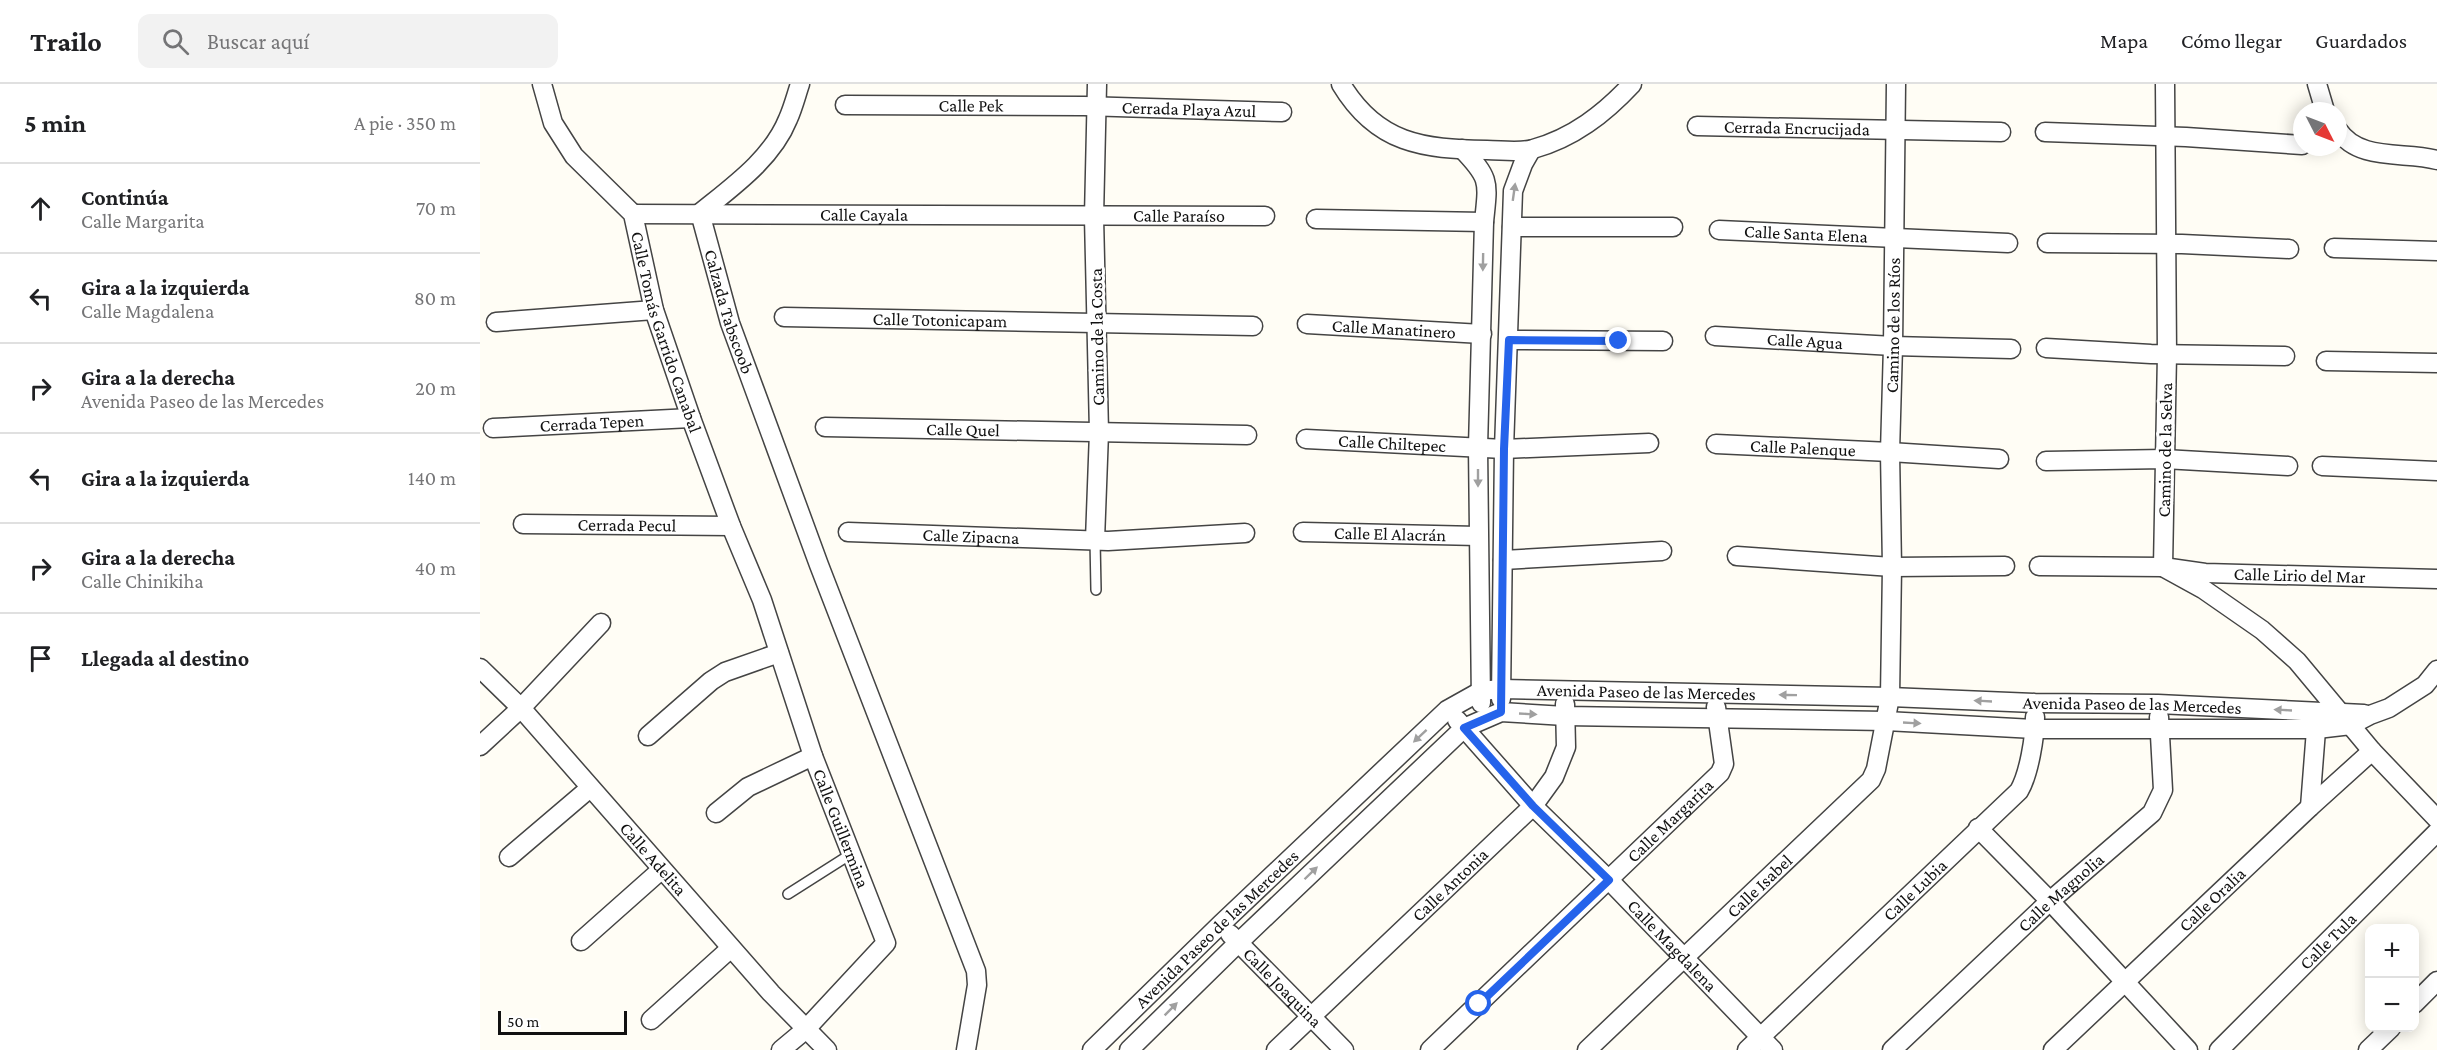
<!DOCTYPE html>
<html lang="es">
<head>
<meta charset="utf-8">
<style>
	:root { --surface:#fff; --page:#f2f2f2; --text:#202124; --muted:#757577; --line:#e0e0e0 }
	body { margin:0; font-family:"Crimson Pro",serif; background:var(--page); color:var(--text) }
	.controls { position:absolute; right:18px; bottom:18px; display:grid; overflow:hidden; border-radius:12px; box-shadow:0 3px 15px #0003 }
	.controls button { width:54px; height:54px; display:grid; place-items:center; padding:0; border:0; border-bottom:2px solid var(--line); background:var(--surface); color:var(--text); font:30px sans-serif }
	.compass { position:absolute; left:1813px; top:18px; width:54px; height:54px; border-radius:50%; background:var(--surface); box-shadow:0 3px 15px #0003; rotate:132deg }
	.scale { position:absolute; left:18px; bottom:15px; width:129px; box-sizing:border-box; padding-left:6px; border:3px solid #111; border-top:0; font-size:16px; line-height:21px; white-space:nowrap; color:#111; -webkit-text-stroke:4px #fff; paint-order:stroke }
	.stop { position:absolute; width:18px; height:18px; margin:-14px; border:4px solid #2563eb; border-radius:50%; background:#fff }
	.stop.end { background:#2563eb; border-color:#fff; box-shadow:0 2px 6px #0008 }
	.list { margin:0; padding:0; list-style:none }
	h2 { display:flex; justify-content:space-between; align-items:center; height:78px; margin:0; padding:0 24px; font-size:26px }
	h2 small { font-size:20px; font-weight:400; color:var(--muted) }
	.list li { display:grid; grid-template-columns:39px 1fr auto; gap:18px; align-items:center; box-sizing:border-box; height:90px; padding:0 24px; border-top:2px solid var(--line) }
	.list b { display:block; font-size:22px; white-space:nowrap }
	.list p { margin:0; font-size:20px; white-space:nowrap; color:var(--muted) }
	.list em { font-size:20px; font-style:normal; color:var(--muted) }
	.icon { flex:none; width:33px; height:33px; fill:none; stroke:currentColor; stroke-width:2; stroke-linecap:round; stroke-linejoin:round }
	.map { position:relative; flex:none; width:1957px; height:966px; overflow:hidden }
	header { display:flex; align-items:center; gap:36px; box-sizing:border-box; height:84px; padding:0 30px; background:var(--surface); border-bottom:2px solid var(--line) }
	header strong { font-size:28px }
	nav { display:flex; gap:33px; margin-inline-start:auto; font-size:21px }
	.search { width:420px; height:54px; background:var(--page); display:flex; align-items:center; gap:15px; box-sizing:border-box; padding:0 21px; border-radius:12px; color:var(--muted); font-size:22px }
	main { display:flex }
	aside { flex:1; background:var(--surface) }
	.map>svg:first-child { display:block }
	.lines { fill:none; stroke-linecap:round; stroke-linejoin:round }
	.lane-casing { stroke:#444; stroke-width:12 }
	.street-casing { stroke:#444; stroke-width:21 }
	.lane { stroke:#fff; stroke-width:9 }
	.street { stroke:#fff; stroke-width:18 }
	.oneway { fill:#a0a0a0 }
	.route { stroke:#2563eb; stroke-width:8 }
	.labels { text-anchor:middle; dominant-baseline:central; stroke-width:6; stroke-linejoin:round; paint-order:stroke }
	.street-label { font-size:18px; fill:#111; stroke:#fff }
</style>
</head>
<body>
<header>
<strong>Trailo</strong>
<div class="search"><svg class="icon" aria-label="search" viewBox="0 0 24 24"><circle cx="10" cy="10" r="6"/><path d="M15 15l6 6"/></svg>Buscar aquí</div>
<nav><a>Mapa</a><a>Cómo llegar</a><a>Guardados</a></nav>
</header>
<main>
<aside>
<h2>5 min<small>A pie · 350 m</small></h2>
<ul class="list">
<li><svg class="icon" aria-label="ahead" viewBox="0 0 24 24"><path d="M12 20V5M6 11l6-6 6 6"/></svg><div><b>Continúa</b><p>Calle Margarita</p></div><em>70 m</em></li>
<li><svg class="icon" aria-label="left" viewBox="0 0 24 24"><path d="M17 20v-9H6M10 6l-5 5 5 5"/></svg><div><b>Gira a la izquierda</b><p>Calle Magdalena</p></div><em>80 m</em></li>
<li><svg class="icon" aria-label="right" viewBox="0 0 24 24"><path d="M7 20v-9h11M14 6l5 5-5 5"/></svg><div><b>Gira a la derecha</b><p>Avenida Paseo de las Mercedes</p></div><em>20 m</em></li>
<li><svg class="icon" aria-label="left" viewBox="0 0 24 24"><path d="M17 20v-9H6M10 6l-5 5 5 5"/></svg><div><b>Gira a la izquierda</b></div><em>140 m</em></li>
<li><svg class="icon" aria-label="right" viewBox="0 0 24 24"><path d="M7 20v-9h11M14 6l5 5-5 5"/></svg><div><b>Gira a la derecha</b><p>Calle Chinikiha</p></div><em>40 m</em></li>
<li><svg class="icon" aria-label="arrive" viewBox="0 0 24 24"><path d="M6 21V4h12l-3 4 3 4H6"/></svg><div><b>Llegada al destino</b></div></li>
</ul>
</aside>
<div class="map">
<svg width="1957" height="966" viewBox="0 0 1957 966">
	<rect width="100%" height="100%" fill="#fffdf5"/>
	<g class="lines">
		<g class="lane-casing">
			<path id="lane" d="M 615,456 L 616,506
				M 308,810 L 371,770"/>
		</g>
		<g class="street-casing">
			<g id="street">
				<path id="s1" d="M 62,0 L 73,39 L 94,72 L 153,130 L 174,226 L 211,334 L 251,442 L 282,516 L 333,672 L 406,859 L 325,946 L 301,966"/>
				<path id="s2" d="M 320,0 C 316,12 313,24 308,35 C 292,75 252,103 220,129 L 250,239 L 339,481 L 496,887 L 497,901 L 486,966"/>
				<path d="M 861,0 C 897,60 943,65 1007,66 C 1021,66 1040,69 1053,65 C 1093,54 1124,30 1152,0"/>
				<path d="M 1685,0 L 1687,270 L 1683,483 L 1723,505 L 1782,546 L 1817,577 L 1892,667 L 1957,735"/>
				<path d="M 1837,0 L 1845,27"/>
				<path id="s3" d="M 365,21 L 604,22 L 802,28"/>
				<path id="s4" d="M 1217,42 L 1521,48"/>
				<path d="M 1858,46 C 1879,78 1925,67 1957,76"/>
				<path d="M 1565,48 L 1706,53 L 1822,61"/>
				<path d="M 982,65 C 1011,95 1008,98 1004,138 L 998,363 L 1001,619"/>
				<path id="s5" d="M 153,130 L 785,132"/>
				<path d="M 836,135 L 1004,138"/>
				<path d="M 1032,143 L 1193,143"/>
				<path id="s6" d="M 1239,146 L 1528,159"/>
				<path d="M 1567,159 L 1702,160 L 1809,165"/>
				<path d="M 1854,164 L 1957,167"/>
				<path id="s7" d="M 304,233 L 773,242"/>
				<path d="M 16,238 L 174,226"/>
				<path id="s8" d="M 827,240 L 1002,250"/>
				<path id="s9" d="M 1235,252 L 1413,262 L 1531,265"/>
				<path d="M 1029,256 L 1183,257"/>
				<path d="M 1566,264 L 1671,270 L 1805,272"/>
				<path d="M 1846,277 L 1957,279"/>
				<path id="s10" d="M 345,343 L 767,351"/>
				<path id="s11" d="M 13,344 L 211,334"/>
				<path id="s12" d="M 826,355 L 1024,365 L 1169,359"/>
				<path id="s13" d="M 1236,360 L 1410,368 L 1519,375"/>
				<path d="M 1566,377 L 1684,375 L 1808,382"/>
				<path d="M 1842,382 L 1957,387"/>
				<path id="s14" d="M 43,440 L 251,442"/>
				<path id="s15" d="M 368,448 L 628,457 L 765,449"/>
				<path id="s16" d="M 823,448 L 998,452"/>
				<path d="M 615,456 L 619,348 L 614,133 L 617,0"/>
				<path d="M 1257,472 L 1412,483 L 1525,482"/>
				<path d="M 1023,476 L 1182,467"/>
				<path id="s17" d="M 1559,482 L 1683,483 L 1725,489 L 1957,495"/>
				<path id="s18" d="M 0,584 L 41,624 L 291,909 L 347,966"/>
				<path d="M 1021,615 L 1024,365 L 1033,107 L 1043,80 L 1051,66"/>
				<path id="s19" d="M 977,636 L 1053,722 L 1129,796 L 1293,966"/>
				<path d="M 168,652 L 231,597 L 245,588 L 299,569"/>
				<path d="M 0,662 L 41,624 L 121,539"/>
				<path d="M 1830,723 L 1837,633"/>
				<path d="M 236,729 L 268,703 L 333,672"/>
				<path d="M 1498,744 L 1570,817 L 1708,966"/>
				<path d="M 29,773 L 110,704"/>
				<path id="s20" d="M 750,850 L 864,966"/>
				<path d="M 101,857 L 181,786"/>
				<path d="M 1934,920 L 1957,897"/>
				<path d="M 171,936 L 251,864"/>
				<path id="s21" d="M 612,966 L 741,840 L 967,626 L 1001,607 L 1021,605 L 1410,613 L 1555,619 L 1678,620 L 1884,630"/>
				<path d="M 649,966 L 759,858 L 984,644 L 1021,628 L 1085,632 L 1406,637 L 1555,645 L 1837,645 L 1871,641 L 1890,631 L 1909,624 L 1945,601 L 1957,586"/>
				<path id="s22" d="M 796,966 L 1053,722 L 1074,693 L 1086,663 L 1085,620"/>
				<path id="s23" d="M 950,966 L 1240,689 L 1244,680 L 1236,623"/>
				<path id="s24" d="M 1107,966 L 1391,696 L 1396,685 L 1410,613 L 1412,483 L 1410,368 L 1413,262 L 1416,0"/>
				<path id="s25" d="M 1267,966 L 1539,707 C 1549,690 1555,653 1555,633"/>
				<path id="s26" d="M 1412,966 L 1570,817 L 1672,729 L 1683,706 L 1679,633"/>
				<path id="s27" d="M 1573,966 L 1830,723 L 1892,667"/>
				<path id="s28" d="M 1739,966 L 1957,748"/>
				<path d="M 1888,966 L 1911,944"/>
			</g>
		</g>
		<use href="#lane" class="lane"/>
		<use href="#street" class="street"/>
	</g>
	<defs><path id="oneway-solid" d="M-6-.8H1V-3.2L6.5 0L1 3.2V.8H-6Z" transform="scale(1.5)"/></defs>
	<g class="oneway">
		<use href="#oneway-solid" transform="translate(1034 108) rotate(-82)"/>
		<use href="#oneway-solid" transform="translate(1003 178) rotate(91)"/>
		<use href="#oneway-solid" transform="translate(998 394) rotate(90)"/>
		<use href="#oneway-solid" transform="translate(1308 611) rotate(-179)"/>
		<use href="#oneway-solid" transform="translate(1503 617) rotate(-177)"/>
		<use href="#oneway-solid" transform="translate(1803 626) rotate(-177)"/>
		<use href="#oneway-solid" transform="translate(1048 630) rotate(3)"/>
		<use href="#oneway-solid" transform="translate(1432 639) rotate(3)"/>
		<use href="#oneway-solid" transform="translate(940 652) rotate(137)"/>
		<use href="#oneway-solid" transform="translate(831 789) rotate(-44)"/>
		<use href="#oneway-solid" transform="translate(691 925) rotate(-45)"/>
	</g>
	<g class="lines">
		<path class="route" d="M 999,920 L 1129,796 L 1053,722 L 984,644 L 1021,628 L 1024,365 L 1029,256 L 1139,257"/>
	</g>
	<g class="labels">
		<g class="street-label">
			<text stroke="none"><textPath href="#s3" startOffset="126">Calle Pek</textPath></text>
			<text stroke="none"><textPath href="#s3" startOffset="344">Cerrada Playa Azul</textPath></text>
			<text stroke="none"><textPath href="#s4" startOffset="100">Cerrada Encrucijada</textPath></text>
			<text stroke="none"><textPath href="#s5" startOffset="231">Calle Cayala</textPath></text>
			<text stroke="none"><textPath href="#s5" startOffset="546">Calle Paraíso</textPath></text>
			<text stroke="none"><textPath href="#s6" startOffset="87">Calle Santa Elena</textPath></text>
			<text stroke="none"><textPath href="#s2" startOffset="270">Calzada Tabscoob</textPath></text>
			<text stroke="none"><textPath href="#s7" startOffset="156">Calle Totonicapam</textPath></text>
			<text stroke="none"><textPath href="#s24" startOffset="849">Camino de los Ríos</textPath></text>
			<text stroke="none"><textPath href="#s8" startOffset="87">Calle Manatinero</textPath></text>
			<text stroke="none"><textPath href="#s1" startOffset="285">Calle Tomás Garrido Canabal</textPath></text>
			<text transform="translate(617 253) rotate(-91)">Camino de la Costa</text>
			<text stroke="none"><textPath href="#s9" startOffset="90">Calle Agua</textPath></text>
			<text stroke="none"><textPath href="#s11" startOffset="99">Cerrada Tepen</textPath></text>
			<text stroke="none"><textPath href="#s10" startOffset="138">Calle Quel</textPath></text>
			<text stroke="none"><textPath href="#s12" startOffset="86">Calle Chiltepec</textPath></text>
			<text stroke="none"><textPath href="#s13" startOffset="87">Calle Palenque</textPath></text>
			<text transform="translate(1685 366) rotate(-89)">Camino de la Selva</text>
			<text stroke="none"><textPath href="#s14" startOffset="104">Cerrada Pecul</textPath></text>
			<text stroke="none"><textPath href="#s16" startOffset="87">Calle El Alacrán</textPath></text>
			<text stroke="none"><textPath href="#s15" startOffset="123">Calle Zipacna</textPath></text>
			<text stroke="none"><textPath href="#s17" startOffset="261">Calle Lirio del Mar</textPath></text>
			<text stroke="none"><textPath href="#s21" startOffset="696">Avenida Paseo de las Mercedes</textPath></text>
			<text stroke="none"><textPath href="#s21" startOffset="1182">Avenida Paseo de las Mercedes</textPath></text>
			<text stroke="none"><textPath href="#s23" startOffset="332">Calle Margarita</textPath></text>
			<text stroke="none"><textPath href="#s1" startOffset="812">Calle Guillermina</textPath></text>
			<text stroke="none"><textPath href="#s18" startOffset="258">Calle Adelita</textPath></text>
			<text stroke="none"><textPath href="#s22" startOffset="240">Calle Antonia</textPath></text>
			<text stroke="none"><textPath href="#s24" startOffset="238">Calle Isabel</textPath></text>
			<text stroke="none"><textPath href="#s25" startOffset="232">Calle Lubia</textPath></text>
			<text stroke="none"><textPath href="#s26" startOffset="231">Calle Magnolia</textPath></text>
			<text stroke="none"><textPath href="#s27" startOffset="219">Calle Oralia</textPath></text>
			<text stroke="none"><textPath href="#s21" startOffset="174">Avenida Paseo de las Mercedes</textPath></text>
			<text stroke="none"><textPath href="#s28" startOffset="154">Calle Tula</textPath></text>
			<text stroke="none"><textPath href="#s19" startOffset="312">Calle Magdalena</textPath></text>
			<text stroke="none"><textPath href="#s20" startOffset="75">Calle Joaquina</textPath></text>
		</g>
	</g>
</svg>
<div class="controls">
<button>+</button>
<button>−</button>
</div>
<svg class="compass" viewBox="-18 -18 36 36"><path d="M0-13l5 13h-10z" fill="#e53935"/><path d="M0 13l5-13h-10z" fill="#757577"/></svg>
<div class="scale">50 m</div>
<div class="stop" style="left:999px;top:920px"></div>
<div class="stop end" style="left:1139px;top:257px"></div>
</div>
</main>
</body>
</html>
